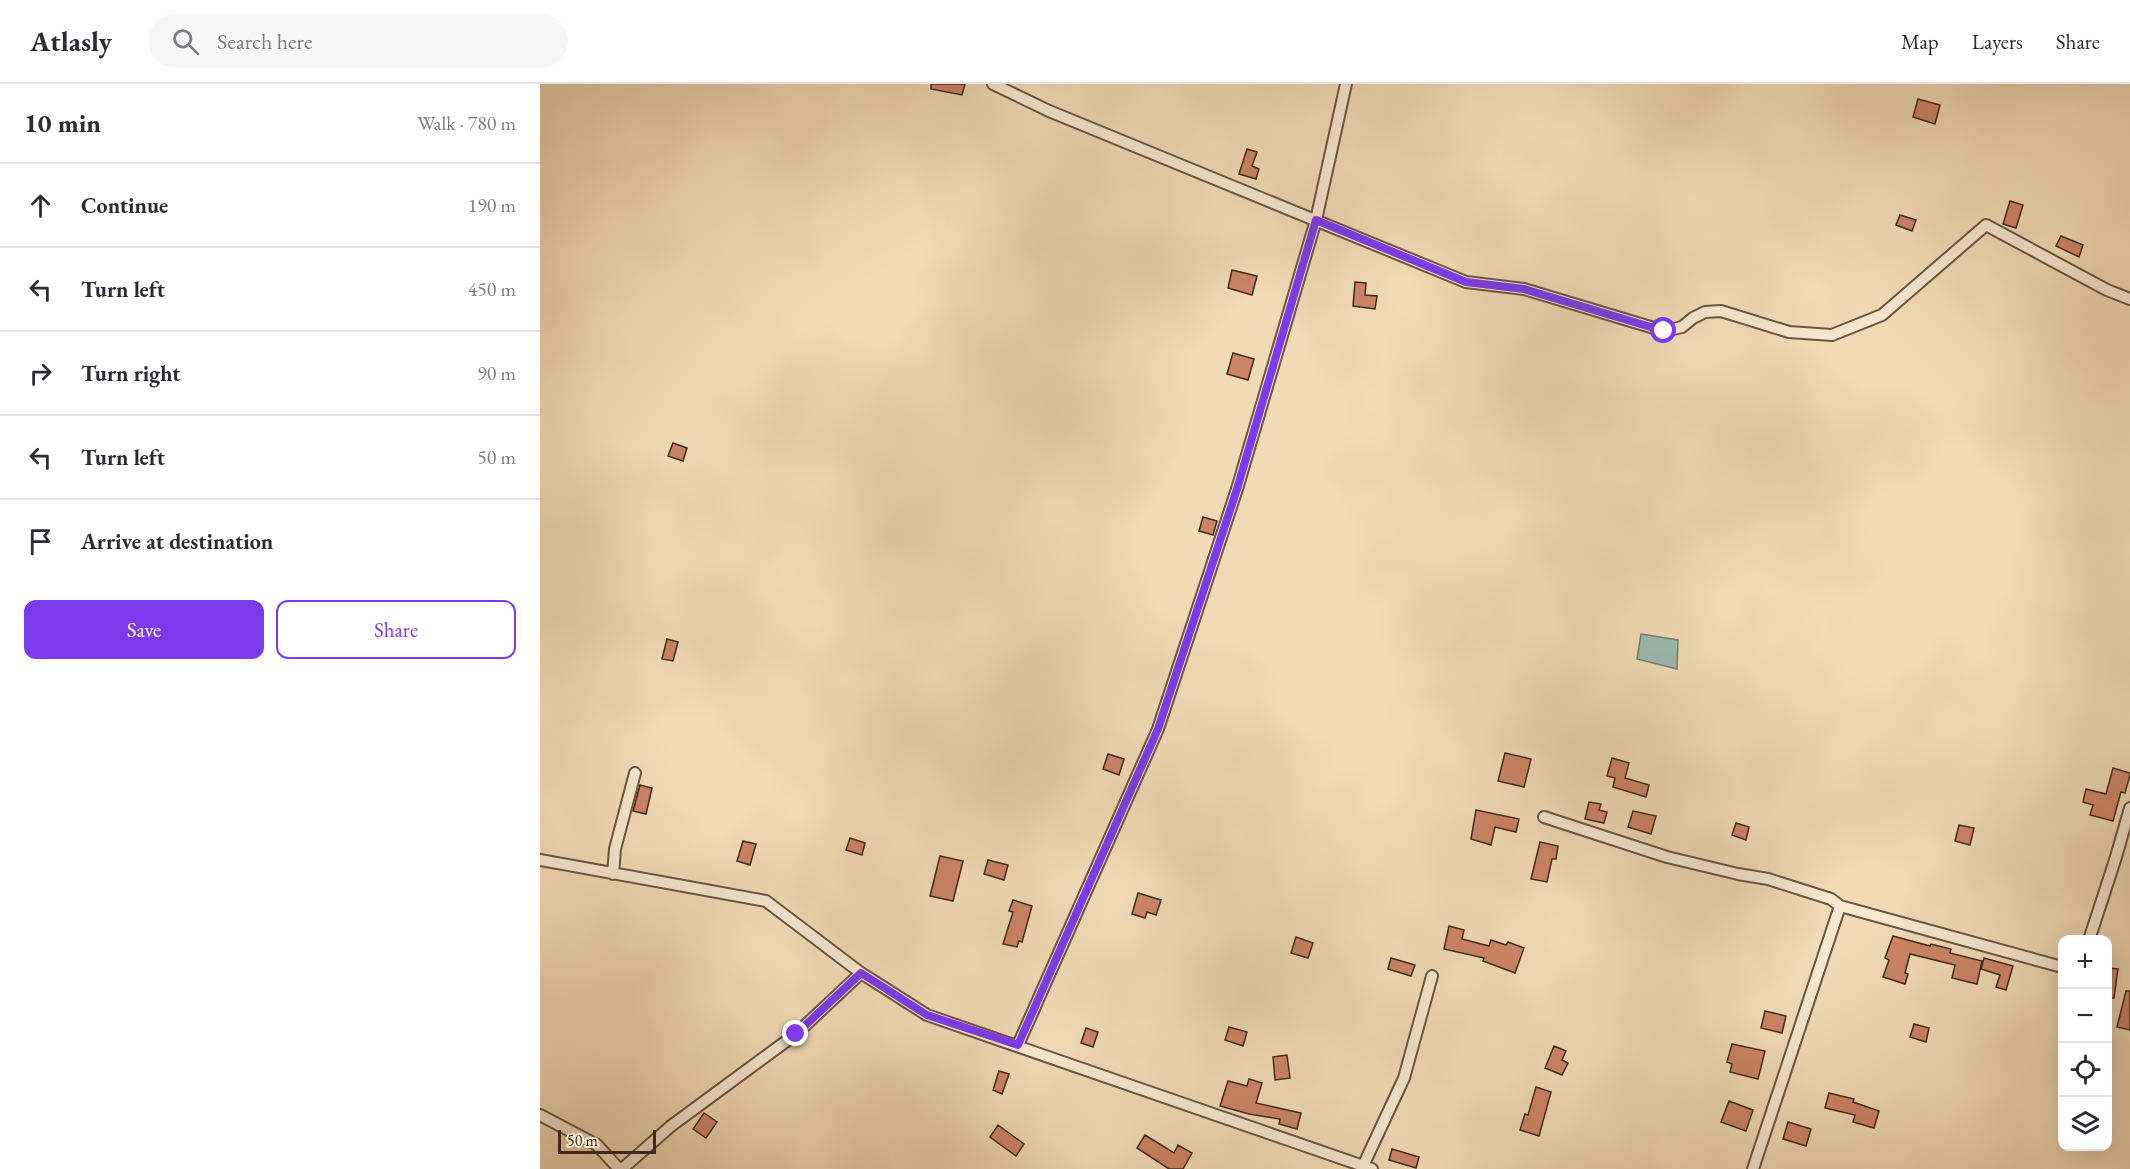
<!DOCTYPE html>
<html lang="en">
<head>
<meta charset="utf-8">
<style>
	:root { --surface:#fff; --page:#f7f7f7; --text:#2b2b33; --muted:#7c7c81; --line:#e1e1e2; --accent:#7c3aed }
	body { margin:0; font-family:"EB Garamond",serif; background:var(--page); color:var(--text) }
	.controls { position:absolute; right:18px; bottom:18px; display:grid; overflow:hidden; border-radius:12px; box-shadow:0 6px 24px #0002 }
	.controls button { width:54px; height:54px; display:grid; place-items:center; padding:0; border:0; border-bottom:2px solid var(--line); background:var(--surface); color:var(--text); font:30px sans-serif }
	.scale { position:absolute; left:18px; bottom:15px; width:98px; box-sizing:border-box; padding-left:6px; border:3px solid #3f2a1c; border-top:0; font-size:16px; line-height:21px; white-space:nowrap; color:#3f2a1c; -webkit-text-stroke:4px #f6e7d0; paint-order:stroke }
	.stop { position:absolute; width:18px; height:18px; margin:-14px; border:4px solid #7c3aed; border-radius:50%; background:#fff }
	.stop.end { background:#7c3aed; border-color:#fff; box-shadow:0 2px 6px #0008 }
	.list { margin:0; padding:0; list-style:none }
	h2 { display:flex; justify-content:space-between; align-items:center; height:78px; margin:0; padding:0 24px; font-size:26px }
	h2 small { font-size:20px; font-weight:400; color:var(--muted) }
	.list li { display:grid; grid-template-columns:39px 1fr auto; gap:18px; align-items:center; box-sizing:border-box; height:84px; padding:0 24px; border-top:2px solid var(--line) }
	.list b { display:block; font-size:22px; white-space:nowrap }
	.list em { font-size:20px; font-style:normal; color:var(--muted) }
	.actions { display:flex; gap:12px; padding:18px 24px }
	.actions a { flex:1; padding:14px 0; border:2px solid var(--accent); border-radius:12px; text-align:center; font-size:21px; color:var(--accent) }
	.actions .main { background:var(--accent); color:#fff }
	.icon { flex:none; width:33px; height:33px; fill:none; stroke:currentColor; stroke-width:2; stroke-linecap:round; stroke-linejoin:round }
	.map { position:relative; flex:none; width:1590px; height:1085px; overflow:hidden }
	header { display:flex; align-items:center; gap:36px; box-sizing:border-box; height:84px; padding:0 30px; background:var(--surface); border-bottom:2px solid var(--line) }
	header strong { font-size:28px }
	nav { display:flex; gap:33px; margin-inline-start:auto; font-size:21px }
	.search { width:420px; height:54px; background:var(--page); display:flex; align-items:center; gap:15px; box-sizing:border-box; padding:0 21px; border-radius:33px; color:var(--muted); font-size:22px }
	main { display:flex }
	aside { flex:1; background:var(--surface) }
	.map>svg:first-child { display:block }
	.water { fill:#9bbab0; stroke:#768075; stroke-width:1.5 }
	.building { fill:#cb8467; stroke:#3f2a1c; stroke-width:1.5 }
	.lines { fill:none; stroke-linecap:round; stroke-linejoin:round }
	.street-casing { stroke:#6c5642; stroke-width:14 }
	.street { stroke:#f6e7d0; stroke-width:10 }
	.route { stroke:#7c3aed; stroke-width:8 }
</style>
</head>
<body>
<header>
<strong>Atlasly</strong>
<div class="search"><svg class="icon" aria-label="search" viewBox="0 0 24 24"><circle cx="10" cy="10" r="6"/><path d="M15 15l6 6"/></svg>Search here</div>
<nav><a>Map</a><a>Layers</a><a>Share</a></nav>
</header>
<main>
<aside>
<h2>10 min<small>Walk · 780 m</small></h2>
<ul class="list">
<li><svg class="icon" aria-label="ahead" viewBox="0 0 24 24"><path d="M12 20V5M6 11l6-6 6 6"/></svg><div><b>Continue</b></div><em>190 m</em></li>
<li><svg class="icon" aria-label="left" viewBox="0 0 24 24"><path d="M17 20v-9H6M10 6l-5 5 5 5"/></svg><div><b>Turn left</b></div><em>450 m</em></li>
<li><svg class="icon" aria-label="right" viewBox="0 0 24 24"><path d="M7 20v-9h11M14 6l5 5-5 5"/></svg><div><b>Turn right</b></div><em>90 m</em></li>
<li><svg class="icon" aria-label="left" viewBox="0 0 24 24"><path d="M17 20v-9H6M10 6l-5 5 5 5"/></svg><div><b>Turn left</b></div><em>50 m</em></li>
<li><svg class="icon" aria-label="arrive" viewBox="0 0 24 24"><path d="M6 21V4h12l-3 4 3 4H6"/></svg><div><b>Arrive at destination</b></div></li>
</ul>
<div class="actions"><a class="main">Save</a><a>Share</a></div>
</aside>
<div class="map">
<svg width="1590" height="1085" viewBox="0 0 1590 1085">
	<rect width="100%" height="100%" fill="#f1dab6"/>
	<filter id="stains"><feTurbulence type="fractalNoise" baseFrequency=".00333" numOctaves="4"/><feColorMatrix values="0 0 0 0 .2 0 0 0 0 .09 0 0 0 0 .02 0 0 0 .5 -.17"/></filter>
	<radialGradient id="worn" r=".72"><stop offset=".6" stop-color="#630" stop-opacity="0"/><stop offset="1" stop-color="#630" stop-opacity=".3"/></radialGradient>
	<path class="water" d="M 1101,550 L 1138,556 L 1137,585 L 1097,575 Z"/>
	<path class="building" d="M 391,0 L 425,0 L 422,11 L 391,5 Z
		M 1378,15 L 1400,21 L 1395,40 L 1373,33 Z
		M 707,65 L 717,68 L 712,82 L 719,85 L 716,95 L 699,90 Z
		M 1470,117 L 1483,121 L 1476,144 L 1463,140 Z
		M 1360,131 L 1376,136 L 1372,147 L 1356,141 Z
		M 1521,152 L 1543,161 L 1539,173 L 1516,162 Z
		M 692,186 L 717,192 L 712,211 L 688,204 Z
		M 815,198 L 826,199 L 825,211 L 837,212 L 835,225 L 813,222 Z
		M 693,269 L 714,275 L 708,296 L 687,290 Z
		M 133,359 L 147,364 L 143,377 L 128,372 Z
		M 663,433 L 677,437 L 673,451 L 659,447 Z
		M 127,555 L 138,558 L 133,577 L 122,575 Z
		M 965,669 L 991,675 L 984,703 L 958,697 Z
		M 568,670 L 584,675 L 579,691 L 563,685 Z
		M 1072,674 L 1089,679 L 1085,694 L 1109,701 L 1106,713 L 1073,703 L 1075,694 L 1067,692 Z
		M 1573,684 L 1590,689 L 1590,691 L 1585,709 L 1581,708 L 1573,737 L 1550,731 L 1553,721 L 1543,718 L 1546,705 L 1566,710 Z
		M 100,701 L 112,704 L 106,730 L 93,727 Z
		M 1049,718 L 1061,720 L 1059,726 L 1067,728 L 1064,739 L 1045,735 Z
		M 936,726 L 979,735 L 976,748 L 955,743 L 951,761 L 931,755 Z
		M 1093,727 L 1116,732 L 1111,750 L 1088,743 Z
		M 1196,739 L 1209,743 L 1206,756 L 1192,751 Z
		M 1419,741 L 1434,744 L 1430,761 L 1415,757 Z
		M 310,754 L 325,759 L 322,771 L 306,766 Z
		M 203,757 L 216,760 L 210,781 L 197,777 Z
		M 1000,758 L 1018,762 L 1016,775 L 1012,775 L 1007,798 L 991,795 Z
		M 400,772 L 423,777 L 413,817 L 390,812 Z
		M 448,776 L 468,781 L 464,796 L 444,790 Z
		M 598,809 L 621,816 L 616,831 L 607,828 L 605,834 L 592,830 Z
		M 473,816 L 492,822 L 482,858 L 479,857 L 477,863 L 463,860 L 473,828 L 469,827 Z
		M 909,842 L 924,846 L 922,855 L 949,862 L 951,856 L 966,861 L 968,858 L 984,864 L 975,889 L 943,877 L 944,874 L 904,865 Z
		M 1353,852 L 1390,862 L 1391,860 L 1411,865 L 1410,869 L 1442,877 L 1437,900 L 1412,894 L 1415,881 L 1370,870 L 1365,889 L 1368,890 L 1365,900 L 1343,893 L 1349,876 L 1345,874 Z
		M 756,853 L 773,859 L 768,874 L 751,869 Z
		M 851,874 L 875,881 L 871,892 L 848,885 Z
		M 1444,874 L 1473,882 L 1466,906 L 1456,903 L 1460,891 L 1441,885 Z
		M 1568,884 L 1578,885 L 1574,914 L 1568,914 Z
		M 1586,907 L 1590,907 L 1590,946 L 1577,943 Z
		M 1225,927 L 1246,932 L 1242,949 L 1221,944 Z
		M 1374,940 L 1389,944 L 1386,958 L 1370,953 Z
		M 689,943 L 707,948 L 703,962 L 685,956 Z
		M 546,944 L 558,948 L 553,963 L 541,959 Z
		M 1192,960 L 1225,967 L 1218,995 L 1190,988 L 1192,980 L 1187,978 Z
		M 1014,962 L 1026,967 L 1022,976 L 1028,979 L 1022,991 L 1005,984 Z
		M 747,971 L 750,994 L 735,996 L 733,973 Z
		M 459,987 L 469,990 L 462,1010 L 453,1006 Z
		M 709,995 L 722,999 L 716,1019 L 761,1029 L 757,1045 L 739,1040 L 740,1035 L 709,1030 L 680,1022 L 688,997 L 707,1002 Z
		M 996,1003 L 1011,1008 L 999,1052 L 980,1046 L 985,1030 L 988,1031 Z
		M 1289,1009 L 1314,1015 L 1313,1018 L 1339,1027 L 1334,1044 L 1313,1038 L 1315,1031 L 1285,1024 Z
		M 1189,1017 L 1213,1026 L 1206,1047 L 1181,1038 Z
		M 164,1029 L 177,1038 L 166,1054 L 153,1045 Z
		M 1248,1038 L 1271,1045 L 1266,1062 L 1243,1055 Z
		M 458,1041 L 484,1060 L 476,1072 L 450,1053 Z
		M 605,1051 L 634,1069 L 638,1061 L 652,1069 L 643,1085 L 629,1085 L 597,1064 Z
		M 852,1065 L 879,1073 L 876,1084 L 849,1076 Z"/>
	<g class="lines">
		<g class="street-casing">
			<path id="street" d="M 453,0 L 509,27 L 926,198 L 984,205 L 1124,247 L 1142,243 L 1153,234 L 1165,228 L 1181,227 L 1249,248 L 1292,251 L 1342,231 L 1446,141 L 1567,206 L 1590,215
				M 1004,733 L 1127,773 L 1198,790 L 1228,795 L 1291,815 L 1300,822 L 1522,883
				M 0,776 L 226,817 L 321,889 L 387,931 L 832,1085
				M 73,790 L 75,765 L 95,689
				M 1549,856 L 1576,773 L 1590,724
				M 478,961 L 618,645 L 697,405 L 776,136 L 806,0
				M 0,1031 L 57,1061 L 79,1085
				M 823,1082 L 864,994 L 892,892
				M 82,1085 L 131,1042 L 256,950 L 321,889
				M 1213,1085 L 1300,822"/>
		</g>
		<use href="#street" class="street"/>
	</g>
	<g class="lines">
		<path class="route" d="M 256,950 L 321,889 L 387,931 L 478,961 L 618,645 L 697,405 L 776,136 L 926,198 L 984,205 L 1124,247"/>
	</g>
	<rect width="100%" height="100%" filter="url(#stains)"/>
	<rect width="100%" height="100%" fill="url(#worn)"/>
</svg>
<div class="controls">
<button>+</button>
<button>−</button>
<button><svg class="icon" aria-label="locate" viewBox="0 0 24 24"><circle cx="12" cy="12" r="6"/><path d="M12 2v4M12 18v4M2 12h4M18 12h4"/></svg></button>
<button><svg class="icon" aria-label="layers" viewBox="0 0 24 24"><path d="M12 4l9 5-9 5-9-5zM3 14l9 5 9-5"/></svg></button>
</div>
<div class="scale">50 m</div>
<div class="stop" style="left:1124px;top:247px"></div>
<div class="stop end" style="left:256px;top:950px"></div>
</div>
</main>
</body>
</html>
